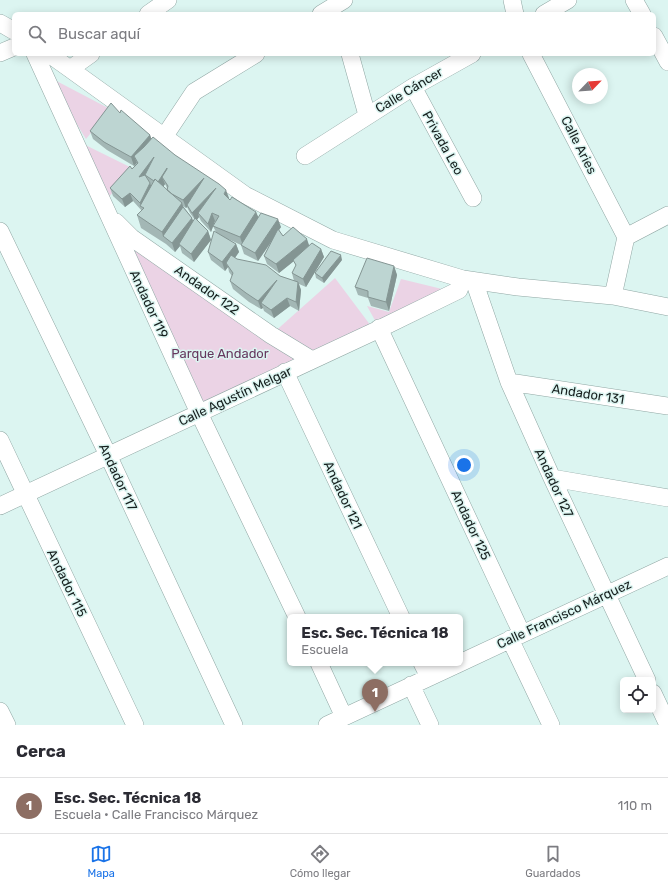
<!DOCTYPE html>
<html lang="es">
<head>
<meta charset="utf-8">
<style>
	:root { --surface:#fff; --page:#f2f2f3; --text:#2b2b33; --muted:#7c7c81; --line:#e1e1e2; --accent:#1a73e8 }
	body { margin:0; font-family:Rubik,sans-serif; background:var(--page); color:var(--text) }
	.controls { position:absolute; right:12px; bottom:12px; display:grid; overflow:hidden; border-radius:6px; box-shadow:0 2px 10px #0003 }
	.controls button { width:36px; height:36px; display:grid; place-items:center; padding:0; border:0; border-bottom:1px solid var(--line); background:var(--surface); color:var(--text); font:20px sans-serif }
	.compass { position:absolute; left:572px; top:68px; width:36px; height:36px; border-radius:50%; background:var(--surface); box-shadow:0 2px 10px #0003; rotate:65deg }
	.you { position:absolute; left:464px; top:465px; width:14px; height:14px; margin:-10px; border:3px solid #fff; border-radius:50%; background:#1a73e8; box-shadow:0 0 0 6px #1a73e833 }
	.badge { display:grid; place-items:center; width:26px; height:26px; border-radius:50%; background:var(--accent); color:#fff; font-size:13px; font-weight:700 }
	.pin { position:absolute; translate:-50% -33px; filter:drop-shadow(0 1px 2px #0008) }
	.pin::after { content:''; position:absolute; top:21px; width:14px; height:12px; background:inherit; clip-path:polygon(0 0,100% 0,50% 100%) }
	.popup { position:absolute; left:287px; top:614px; width:176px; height:52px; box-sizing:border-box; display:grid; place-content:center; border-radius:6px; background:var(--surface); filter:drop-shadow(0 1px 3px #0005); font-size:13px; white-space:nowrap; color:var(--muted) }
	.popup b { font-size:15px; color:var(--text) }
	.popup::after { content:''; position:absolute; left:50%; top:100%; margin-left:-8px; border:8px solid transparent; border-top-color:var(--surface) }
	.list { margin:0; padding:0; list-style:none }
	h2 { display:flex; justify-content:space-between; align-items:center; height:52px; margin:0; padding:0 16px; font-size:17px }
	h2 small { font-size:13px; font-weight:400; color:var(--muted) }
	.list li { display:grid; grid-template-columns:26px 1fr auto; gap:12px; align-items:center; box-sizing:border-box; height:56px; padding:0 16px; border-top:1px solid var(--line) }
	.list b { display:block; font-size:15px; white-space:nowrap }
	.list p { margin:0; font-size:13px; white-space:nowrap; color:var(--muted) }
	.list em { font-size:13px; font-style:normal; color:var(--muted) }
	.icon { flex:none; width:22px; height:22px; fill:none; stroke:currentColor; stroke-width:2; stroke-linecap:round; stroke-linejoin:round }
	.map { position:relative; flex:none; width:668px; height:725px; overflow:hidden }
	.search { position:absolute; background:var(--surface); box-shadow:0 2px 10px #0003; left:12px; right:12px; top:12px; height:44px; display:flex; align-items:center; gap:10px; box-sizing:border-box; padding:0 14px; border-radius:6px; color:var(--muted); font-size:15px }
	.sheet { height:108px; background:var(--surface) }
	nav { display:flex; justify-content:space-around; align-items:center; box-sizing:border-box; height:56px; border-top:1px solid var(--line); background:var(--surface); font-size:11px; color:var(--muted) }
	nav a { display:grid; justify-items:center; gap:2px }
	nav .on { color:var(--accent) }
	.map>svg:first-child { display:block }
	.green { fill:#ebd3e5 }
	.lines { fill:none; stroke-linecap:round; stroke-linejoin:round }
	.minor-casing { stroke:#90a7a4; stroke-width:18 }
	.minor { stroke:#fff; stroke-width:17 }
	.wall { fill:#a3b7b5; fill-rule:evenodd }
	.shaded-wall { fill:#849593 }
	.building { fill:#bdd5d2; stroke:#849593; fill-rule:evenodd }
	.labels { text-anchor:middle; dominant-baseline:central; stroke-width:3; stroke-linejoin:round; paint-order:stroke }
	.street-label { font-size:13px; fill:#161f1e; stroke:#dcf5f1 }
	.park-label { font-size:13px; fill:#66375e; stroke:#dcf5f1 }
</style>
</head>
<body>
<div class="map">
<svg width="668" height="725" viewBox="0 0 668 725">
	<rect width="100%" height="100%" fill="#dcf5f1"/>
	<path class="green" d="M 47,76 L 110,109 L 86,139 Z
		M 63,134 L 134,169 L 107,199 Z
		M 108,214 L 271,335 L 335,278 L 374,330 L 199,413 Z
		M 401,279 L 442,289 L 377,324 L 367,306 L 389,312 Z"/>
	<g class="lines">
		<g class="minor-casing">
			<path id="minor" d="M 512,0 L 515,14
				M 634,0 L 642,14
				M 148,14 L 168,0
				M 321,14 L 344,0
				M 544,14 L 568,0
				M 0,23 L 14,31
				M 654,36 L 668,62
				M 0,53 L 14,47
				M 35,54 L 199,413 L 297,617
				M 49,54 L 70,69 L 245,195 L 333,240 L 463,279 L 518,287 L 613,296 L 668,307
				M 350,54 L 367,115
				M 531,54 L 626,237
				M 70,69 L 91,54
				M 413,87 L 473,198
				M 164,137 L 194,92 L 256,54
				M 305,156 L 413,87 L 472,54
				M 116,222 L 132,238 L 271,335 L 312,360
				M 0,231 L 108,455 L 234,725
				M 474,281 L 509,382 L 552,478 L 647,680
				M 613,296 L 626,237 L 668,215
				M 379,328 L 522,634
				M 285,372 L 401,617
				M 509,382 L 668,406
				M 0,440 L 135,725
				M 552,478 L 668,498
				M 0,506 L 375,331 L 459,290 L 463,279
				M 510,639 L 551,725
				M 319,663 L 344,717
				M 422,663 L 429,677
				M 460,663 L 668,566
				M 411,685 L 430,725
				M 653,693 L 668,725
				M 0,711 L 7,725
				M 327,725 L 460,663"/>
		</g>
		<use href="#minor" class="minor"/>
	</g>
	<path class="wall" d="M 120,113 L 150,135 L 151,138 L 229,198 L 229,199 L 230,200 L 256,212 L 258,217 L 281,227 L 279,230 L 283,236 L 321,249 L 324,257 L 306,287 L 299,284 L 301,290 L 299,311 L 290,306 L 274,318 L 264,311 L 263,308 L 261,309 L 249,302 L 233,289 L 230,281 L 232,276 L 229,272 L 228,267 L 225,271 L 211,260 L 208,252 L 216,232 L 213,226 L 216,222 L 215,221 L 211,232 L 201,221 L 199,217 L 197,220 L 208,231 L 211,240 L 194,262 L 182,253 L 180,246 L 175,252 L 166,244 L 141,228 L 137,215 L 142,211 L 133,201 L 125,207 L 113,196 L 110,188 L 137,164 L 137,163 L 134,166 L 107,150 L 93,139 L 90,131 ZM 165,184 L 167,188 L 167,190 L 163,187 ZM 183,206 L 186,208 L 187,207 L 190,213 L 195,220 L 193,222 L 192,218 ZM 228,239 L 241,245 L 244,254 L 258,261 L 270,244 L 264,256 L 267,264 L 279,273 L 294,261 L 296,266 L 292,273 L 294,281 L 280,276 L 237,259 L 235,258 L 239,252 L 236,244 Z
		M 342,260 L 324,283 L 316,278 L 315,273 Z
		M 394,266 L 397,275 L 389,311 L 371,306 L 368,298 L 358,295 L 355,287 Z"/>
	<path class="shaded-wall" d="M 150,135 L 153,143 L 134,156 L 137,163 L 134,166 L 131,157 Z
		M 154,157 L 145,175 L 139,177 Z
		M 167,168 L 170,177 L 162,177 L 165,184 L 160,192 L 157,183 Z
		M 204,178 L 187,205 L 187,207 L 186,208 L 183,200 Z
		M 150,183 L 153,191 L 141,206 L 140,203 Z
		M 216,188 L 198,213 L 199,217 L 196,221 L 192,213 Z
		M 226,190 L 229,198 L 227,203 L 224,194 Z
		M 130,193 L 133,201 L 125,207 L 122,199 Z
		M 182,203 L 186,216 L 163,236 L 162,232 Z
		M 256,212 L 260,221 L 243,246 L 240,237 Z
		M 212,213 L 215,221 L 211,232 L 208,224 Z
		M 192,218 L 195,226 L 179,244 L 180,246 L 175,252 L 172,243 Z
		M 278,219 L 281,227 L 258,261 L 255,253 Z
		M 208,231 L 211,240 L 194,262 L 191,254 Z
		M 307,239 L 310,248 L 279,273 L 276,264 Z
		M 236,244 L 239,252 L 229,266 L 226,263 L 228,267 L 225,271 L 222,262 Z
		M 321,249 L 324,257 L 306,287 L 303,279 Z
		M 341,255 L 342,260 L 324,283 L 322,278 Z
		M 394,266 L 397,275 L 389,311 L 386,302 Z
		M 277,280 L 261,303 L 263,308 L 261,309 L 258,301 Z
		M 298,282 L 301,290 L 299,311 L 296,302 Z
		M 287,298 L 290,306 L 274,318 L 271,310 Z"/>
	<path class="building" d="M 111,103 L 120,113 L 121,110 L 150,135 L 131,157 L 104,142 L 90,131 Z
		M 153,137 L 175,155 L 219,184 L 226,190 L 224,194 L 230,200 L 232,197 L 256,212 L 240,237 L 213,226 L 219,216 L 212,213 L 208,224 L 198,213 L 216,188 L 192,213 L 187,205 L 204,178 L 183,200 L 172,194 L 167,190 L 168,186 L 162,177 L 167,169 L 167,168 L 158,182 L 155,179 L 154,181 L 145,175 L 150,183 L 140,203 L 130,193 L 122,199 L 110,188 L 130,166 L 132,169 L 138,163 L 134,156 L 144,147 ZM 154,157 L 145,175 L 139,177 Z
		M 155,179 L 182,203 L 162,232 L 137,215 L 144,208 L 140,206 Z
		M 183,207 L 192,218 L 172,243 L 163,236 Z
		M 261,213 L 278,219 L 255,253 L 241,245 Z
		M 195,218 L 208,231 L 191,254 L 179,244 Z
		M 293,227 L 307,239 L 276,264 L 264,256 L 278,229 L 283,236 Z
		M 214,231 L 236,244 L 222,262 L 208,252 Z
		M 312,243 L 321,249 L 303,279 L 292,273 L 296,265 L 293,260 Z
		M 331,251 L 341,255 L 322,278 L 315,273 Z
		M 231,255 L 237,259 L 266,265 L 280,276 L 298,282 L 296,302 L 287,298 L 271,310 L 261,303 L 277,280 L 258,301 L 246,293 L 230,281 L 233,273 L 226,263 Z
		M 367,258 L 394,266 L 386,302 L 368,297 L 368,291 L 355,287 Z"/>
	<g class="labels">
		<g class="street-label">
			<text transform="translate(409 90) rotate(-31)">Calle Cáncer</text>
			<text transform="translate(443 143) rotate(61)">Privada Leo</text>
			<text transform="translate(579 145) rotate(63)">Calle Aries</text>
			<text transform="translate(207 290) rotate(35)">Andador 122</text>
			<text transform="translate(149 304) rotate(65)">Andador 119</text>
			<text transform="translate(588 394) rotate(9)">Andador 131</text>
			<text transform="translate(235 396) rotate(-25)">Calle Agustín Melgar</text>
			<text transform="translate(118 477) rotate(65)">Andador 117</text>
			<text transform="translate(554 483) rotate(65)">Andador 127</text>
			<text transform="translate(343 495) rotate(65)">Andador 121</text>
			<text transform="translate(471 525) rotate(65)">Andador 125</text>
			<text transform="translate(67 583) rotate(64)">Andador 115</text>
			<text transform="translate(564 614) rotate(-25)">Calle Francisco Márquez</text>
		</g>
		<g class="park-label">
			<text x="220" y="353">Parque Andador</text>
		</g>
	</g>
</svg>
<div class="controls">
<button><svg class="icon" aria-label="locate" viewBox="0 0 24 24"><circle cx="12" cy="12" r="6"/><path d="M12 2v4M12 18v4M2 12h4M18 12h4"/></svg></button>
</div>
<svg class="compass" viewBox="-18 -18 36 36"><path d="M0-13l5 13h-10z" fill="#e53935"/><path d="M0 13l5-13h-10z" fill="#7c7c81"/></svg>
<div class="you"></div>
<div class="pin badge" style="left:375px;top:712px;background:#8d6e63">1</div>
<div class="popup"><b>Esc. Sec. Técnica 18</b>Escuela</div>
<div class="search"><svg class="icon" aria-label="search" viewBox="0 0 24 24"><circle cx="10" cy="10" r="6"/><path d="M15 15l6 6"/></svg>Buscar aquí</div>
</div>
<section class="sheet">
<h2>Cerca<small></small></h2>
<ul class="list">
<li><span class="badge" style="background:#8d6e63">1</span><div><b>Esc. Sec. Técnica 18</b><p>Escuela · Calle Francisco Márquez</p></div><em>110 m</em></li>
</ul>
</section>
<nav>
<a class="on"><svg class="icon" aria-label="map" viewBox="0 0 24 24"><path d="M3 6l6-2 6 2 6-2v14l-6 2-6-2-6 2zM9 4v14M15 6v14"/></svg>Mapa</a>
<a><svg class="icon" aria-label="directions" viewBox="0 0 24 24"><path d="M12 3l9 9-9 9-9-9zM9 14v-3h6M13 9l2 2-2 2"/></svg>Cómo llegar</a>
<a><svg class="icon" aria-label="saved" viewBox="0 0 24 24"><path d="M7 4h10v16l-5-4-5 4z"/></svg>Guardados</a>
</nav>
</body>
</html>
